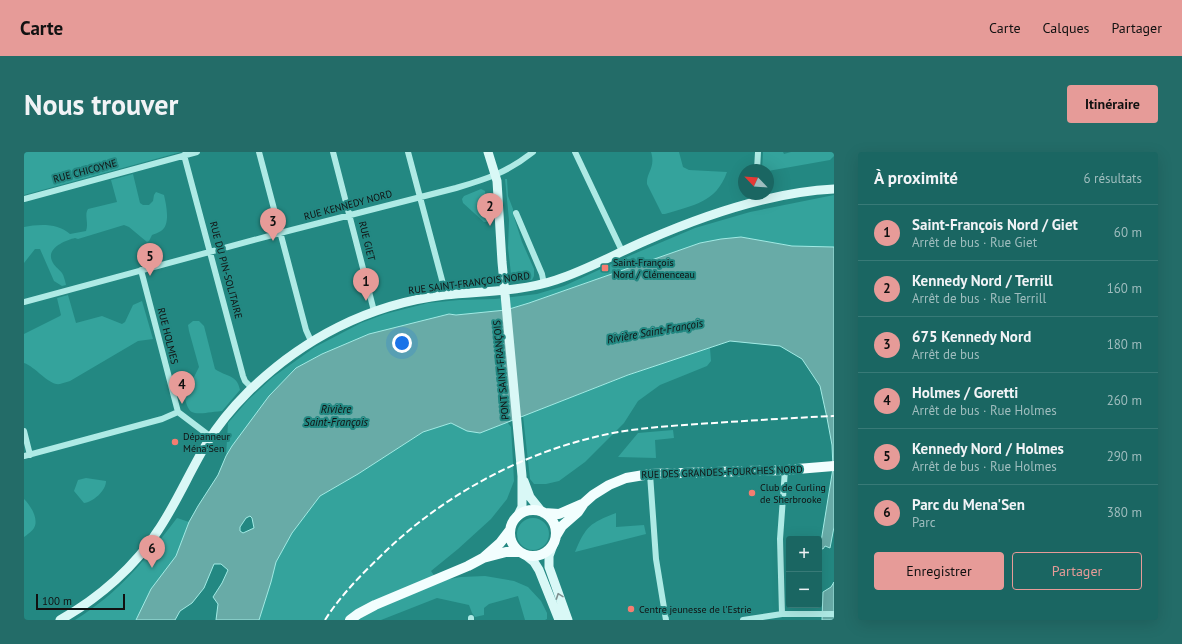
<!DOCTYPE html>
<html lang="fr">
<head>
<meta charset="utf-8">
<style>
	:root { --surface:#1a6662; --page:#236c68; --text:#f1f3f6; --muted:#9fbdbe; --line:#387a77; --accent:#e69b98 }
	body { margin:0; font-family:"PT Sans",sans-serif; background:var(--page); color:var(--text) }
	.controls { position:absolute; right:12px; bottom:12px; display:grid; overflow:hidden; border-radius:4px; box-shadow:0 4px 16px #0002 }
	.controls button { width:36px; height:36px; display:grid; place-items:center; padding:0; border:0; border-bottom:1px solid var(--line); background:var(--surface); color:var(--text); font:20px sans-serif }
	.compass { position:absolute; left:714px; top:12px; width:36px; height:36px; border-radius:50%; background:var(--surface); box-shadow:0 4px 16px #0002; rotate:295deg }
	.scale { position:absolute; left:12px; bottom:10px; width:89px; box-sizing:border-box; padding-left:4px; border:2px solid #111; border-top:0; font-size:11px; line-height:14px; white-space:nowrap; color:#111; -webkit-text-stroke:3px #238882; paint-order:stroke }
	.you { position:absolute; left:378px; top:191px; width:14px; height:14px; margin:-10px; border:3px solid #fff; border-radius:50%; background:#1a73e8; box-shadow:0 0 0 6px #1a73e833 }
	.badge { display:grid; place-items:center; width:26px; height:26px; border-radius:50%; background:var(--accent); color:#111; font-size:13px; font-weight:700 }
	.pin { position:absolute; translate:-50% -33px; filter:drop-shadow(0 1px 2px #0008) }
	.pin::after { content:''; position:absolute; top:21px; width:14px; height:12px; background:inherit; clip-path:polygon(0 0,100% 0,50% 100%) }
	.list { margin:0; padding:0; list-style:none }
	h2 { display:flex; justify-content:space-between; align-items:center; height:52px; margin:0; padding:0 16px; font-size:17px }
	h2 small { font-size:13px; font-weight:400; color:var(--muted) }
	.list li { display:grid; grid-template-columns:26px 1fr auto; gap:12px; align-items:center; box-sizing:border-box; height:56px; padding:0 16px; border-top:1px solid var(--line) }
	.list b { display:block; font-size:15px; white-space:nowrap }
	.list p { margin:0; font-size:13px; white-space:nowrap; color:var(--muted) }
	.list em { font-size:13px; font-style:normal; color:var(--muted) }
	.actions { display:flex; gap:8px; padding:12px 16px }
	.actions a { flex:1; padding:9px 0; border:1px solid var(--accent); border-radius:4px; text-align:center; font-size:14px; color:var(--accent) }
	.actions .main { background:var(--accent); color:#111 }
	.map { position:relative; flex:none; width:810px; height:468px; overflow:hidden; border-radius:4px }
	header { display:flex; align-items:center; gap:24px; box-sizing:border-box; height:56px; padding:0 20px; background:var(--accent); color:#111 }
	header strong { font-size:19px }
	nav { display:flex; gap:22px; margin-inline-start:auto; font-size:14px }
	.intro { display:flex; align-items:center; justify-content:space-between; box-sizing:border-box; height:96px; padding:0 24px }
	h1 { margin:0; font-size:28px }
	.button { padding:10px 18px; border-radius:4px; background:var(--accent); color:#111; font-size:14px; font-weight:700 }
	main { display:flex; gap:24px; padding:0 24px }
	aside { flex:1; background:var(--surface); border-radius:4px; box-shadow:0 4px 16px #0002 }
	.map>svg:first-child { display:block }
	.green { fill:#34a39c }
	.water { fill:#68aba7; stroke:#a2ebe5; fill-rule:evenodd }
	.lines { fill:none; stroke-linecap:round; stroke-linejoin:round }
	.street { stroke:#aeeae5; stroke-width:6 }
	.secondary { stroke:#d9f8f6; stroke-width:9 }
	.primary { stroke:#f2fefe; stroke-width:10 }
	.rail { stroke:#fff; stroke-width:2; stroke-dasharray:7 3; stroke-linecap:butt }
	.oneway { stroke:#7f908f }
	.poi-dot { fill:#f57d71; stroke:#238882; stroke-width:1.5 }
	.labels { text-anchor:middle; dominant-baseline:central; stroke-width:4; stroke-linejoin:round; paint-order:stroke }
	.street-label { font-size:10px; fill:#111; stroke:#238882 }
	.poi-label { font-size:10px; fill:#111; stroke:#238882; text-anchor:start }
	.water-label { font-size:11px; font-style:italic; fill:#111; stroke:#238882 }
</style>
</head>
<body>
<header>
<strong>Carte</strong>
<nav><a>Carte</a><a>Calques</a><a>Partager</a></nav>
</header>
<div class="intro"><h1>Nous trouver</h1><a class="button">Itinéraire</a></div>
<main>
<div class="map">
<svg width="810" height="468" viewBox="0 0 810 468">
	<rect width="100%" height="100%" fill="#238882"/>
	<path class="green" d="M 0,0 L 157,0 L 0,43 Z
		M 627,0 L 655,0 L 659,15 L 665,18 L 703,20 C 692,51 669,53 641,62 L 638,62 L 623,32 C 622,20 632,16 627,0 Z
		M 739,0 L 759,0 L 760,2 L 767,0 L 810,0 L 810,4 L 806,8 L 744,19 L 738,18 Z
		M 109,22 L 116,51 L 119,53 L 125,53 L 129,49 L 130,43 L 132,40 L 140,43 C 142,52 147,73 137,79 C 134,81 130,82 128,83 L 125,89 L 123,90 L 105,75 L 100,73 L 54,87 L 51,86 C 42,88 22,96 28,109 C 30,114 35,117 38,121 C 40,124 41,129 42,133 L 38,134 L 30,129 L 16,97 L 11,97 L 0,111 L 0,75 C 15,72 34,71 46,82 L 62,79 C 65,71 60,63 64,57 L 93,50 L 87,28 Z
		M 481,27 L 483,27 L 484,44 L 489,57 L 490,65 L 498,90 L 510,117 L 510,124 L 508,128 L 488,130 L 484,96 L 485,68 Z
		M 457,37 L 461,39 L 465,68 L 462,70 L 460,70 L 439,51 L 438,47 L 440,44 Z
		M 810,43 L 810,95 L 768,94 L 717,85 L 697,87 L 676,91 L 505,151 L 482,158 L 432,163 L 424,162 L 345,182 L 298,202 L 272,216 L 245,244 L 202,304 L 204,271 L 224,248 L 249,225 L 291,195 L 337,171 L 361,162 L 404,151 L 435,148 L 471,147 L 513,142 L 540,134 L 605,104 L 671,76 L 726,60 Z
		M 44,143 L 52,171 L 78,164 L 98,172 L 101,170 L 109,153 L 118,149 L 129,187 L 114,189 L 46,229 C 43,230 39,231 36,232 C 25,234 12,215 0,211 L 0,182 L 36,164 L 37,163 L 33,146 Z
		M 169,169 L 175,169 L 180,174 L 191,217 C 202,225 213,222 216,238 L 198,259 C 162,263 166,266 157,231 L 169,227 L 175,215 L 165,179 L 164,173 Z
		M 686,196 L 687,209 L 683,214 L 636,233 L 614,249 L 600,271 L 561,310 L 535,329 L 522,332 L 510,332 L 506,327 L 499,264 L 605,223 L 675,198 Z
		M 483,270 L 487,275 L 490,329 L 483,347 L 467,367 L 434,397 L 407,419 L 414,429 L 437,425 L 461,424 L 490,429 L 504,435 L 517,449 L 523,461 L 523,467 L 521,468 L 501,468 L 494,444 L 465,452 L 460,456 L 460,463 L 451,465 L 448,461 L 445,453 L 413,446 L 357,468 L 235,468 L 247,430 L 252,410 L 268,381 L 296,344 L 334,322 L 399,280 L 427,271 C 455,284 456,281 483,270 Z
		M 649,278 L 650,286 L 631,288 L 632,306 L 594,305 L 614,281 Z
		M 62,326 L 82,329 C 82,339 69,350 60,351 L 50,339 L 54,328 Z
		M 0,347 C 7,354 15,367 10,376 C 8,379 3,383 0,385 Z
		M 592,361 L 592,375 L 620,373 L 622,382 L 551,400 C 562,374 566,371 592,361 Z
		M 153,366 L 165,370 L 152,404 L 112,468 L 51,468 C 96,440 121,408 153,366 Z
		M493 382a16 16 0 1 1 32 0a16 16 0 1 1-32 0Z"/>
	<path class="water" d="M 717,85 L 768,94 L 810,95 L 810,375 L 806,396 L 801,394 L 799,397 L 796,396 L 809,316 L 808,293 L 803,266 L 796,234 L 778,207 L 756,194 L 706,189 L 604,223 L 456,281 L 443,279 L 427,271 L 399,280 L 334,322 L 296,344 L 268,381 L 252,410 L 247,430 L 235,468 L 192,468 L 194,452 L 189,445 L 198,431 L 204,418 L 197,412 L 190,412 L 180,436 L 168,451 L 156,459 L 151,468 L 112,468 L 127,437 L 152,404 L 165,370 L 174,354 L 194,323 L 202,304 L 208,294 L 245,244 L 272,216 L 298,202 L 345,182 L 425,162 L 432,163 L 482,158 L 505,151 L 676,91 L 697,87 ZM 226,364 L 228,366 L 230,376 L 219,381 L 216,379 L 216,375 L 222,366 Z
		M 810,430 L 810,468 L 798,468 L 799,440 L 807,435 Z"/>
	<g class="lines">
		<path class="street" d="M 235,0 L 282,178 L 287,189
			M 309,0 L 350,159
			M 384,0 L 422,143
			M 551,0 L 598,99
			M 160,3 L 219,224 L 221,229 L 228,236
			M 733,18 L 734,0
			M 0,47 L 173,0
			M 729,51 L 731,42
			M 492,61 L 518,122 L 520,132
			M 117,118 L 154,260 L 187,285
			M 0,150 L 256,81 L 432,36 C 463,27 484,20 509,0
			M 0,279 L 6,303
			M 0,304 L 138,267 L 154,260
			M 626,322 L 632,407 L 642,468
			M 758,462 L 756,387 L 761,318
			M 447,466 L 447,468
			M 719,468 L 758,462 L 810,462"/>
		<path class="secondary" d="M 464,0 L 473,29 L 478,110 L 498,324 L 498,355 L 493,365
			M 500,329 L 506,345 L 518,360
			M 529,393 L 525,404 L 525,415 L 544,468
			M 500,402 L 510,410 L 515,418 L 535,468
			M 36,468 C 75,446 112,414 135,377 C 153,350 166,319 183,291 C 194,273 208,256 224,240 C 278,187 345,152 421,143 C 458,139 496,140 532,128 C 563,118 591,102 621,89 C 678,64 749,40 810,37"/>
		<path class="primary" d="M486 381a23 23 0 1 1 46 0a23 23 0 1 1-46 0Z
			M 520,361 L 535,362 L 558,352
			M 532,384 L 538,374 L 554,360 L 560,351 L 569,343 L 585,333 L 602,326 L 626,322 L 761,318 L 810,314
			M 459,406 L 476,391 L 486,378
			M 326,468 L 334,462 L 351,453 L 444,414 L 459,406 L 482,400 L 496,400"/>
		<path class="rail" d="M 301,468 C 318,441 342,418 365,396 C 426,339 503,299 584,282 C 614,276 644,274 674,272 C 720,269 765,266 810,264"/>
	</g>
	<defs><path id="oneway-chevron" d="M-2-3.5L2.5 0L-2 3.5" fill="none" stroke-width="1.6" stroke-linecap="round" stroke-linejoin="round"/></defs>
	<use class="oneway" href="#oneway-chevron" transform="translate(535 444) rotate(-110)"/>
	<g class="poi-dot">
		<rect x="577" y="112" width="8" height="8" rx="2"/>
		<circle cx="151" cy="290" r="4"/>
		<circle cx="728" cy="341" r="4"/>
		<circle cx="607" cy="457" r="4"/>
	</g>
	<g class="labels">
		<g class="street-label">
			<text transform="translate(61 19) rotate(-15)">RUE CHICOYNE</text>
			<text transform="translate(324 53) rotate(-15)">RUE KENNEDY NORD</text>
			<text transform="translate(343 89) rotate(76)">RUE GIET</text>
			<text transform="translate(202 118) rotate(75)">RUE DU PIN-SOLITAIRE</text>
			<text transform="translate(445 131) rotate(-7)">RUE SAINT-FRANÇOIS NORD</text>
			<text transform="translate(144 184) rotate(76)">RUE HOLMES</text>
			<text transform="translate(477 218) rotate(-95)">PONT SAINT-FRANÇOIS</text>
			<text transform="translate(698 320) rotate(-2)">RUE DES GRANDES-FOURCHES NORD</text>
		</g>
		<g class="poi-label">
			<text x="589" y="110">Saint-François<tspan x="589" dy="12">Nord / Clémenceau</tspan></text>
			<text x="159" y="284">Dépanneur<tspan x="159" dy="12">Ména'Sen</tspan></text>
			<text x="736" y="335">Club de Curling<tspan x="736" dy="12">de Sherbrooke</tspan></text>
			<text x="615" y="457">Centre jeunesse de l'Estrie</text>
		</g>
		<g class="water-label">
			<text transform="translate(631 179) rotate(-10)">Rivière Saint-François</text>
			<text x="312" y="257">Rivière<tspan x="312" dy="13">Saint-François</tspan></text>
		</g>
	</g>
</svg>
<div class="controls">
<button>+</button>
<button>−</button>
</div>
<svg class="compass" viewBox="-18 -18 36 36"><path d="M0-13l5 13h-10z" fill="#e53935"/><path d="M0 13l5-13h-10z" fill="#9fbdbe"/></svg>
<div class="scale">100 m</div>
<div class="you"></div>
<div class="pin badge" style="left:342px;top:149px">1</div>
<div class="pin badge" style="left:466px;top:74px">2</div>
<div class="pin badge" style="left:249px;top:89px">3</div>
<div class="pin badge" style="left:158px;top:252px">4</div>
<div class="pin badge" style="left:126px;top:124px">5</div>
<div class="pin badge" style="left:128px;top:416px">6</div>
</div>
<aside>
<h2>À proximité<small>6 résultats</small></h2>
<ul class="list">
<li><span class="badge">1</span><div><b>Saint-François Nord / Giet</b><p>Arrêt de bus · Rue Giet</p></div><em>60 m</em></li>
<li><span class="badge">2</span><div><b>Kennedy Nord / Terrill</b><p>Arrêt de bus · Rue Terrill</p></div><em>160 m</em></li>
<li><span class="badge">3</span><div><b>675 Kennedy Nord</b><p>Arrêt de bus</p></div><em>180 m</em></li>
<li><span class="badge">4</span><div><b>Holmes / Goretti</b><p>Arrêt de bus · Rue Holmes</p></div><em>260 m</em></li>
<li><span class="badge">5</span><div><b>Kennedy Nord / Holmes</b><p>Arrêt de bus · Rue Holmes</p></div><em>290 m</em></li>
<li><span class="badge">6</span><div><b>Parc du Mena'Sen</b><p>Parc</p></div><em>380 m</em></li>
</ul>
<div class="actions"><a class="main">Enregistrer</a><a>Partager</a></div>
</aside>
</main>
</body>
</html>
